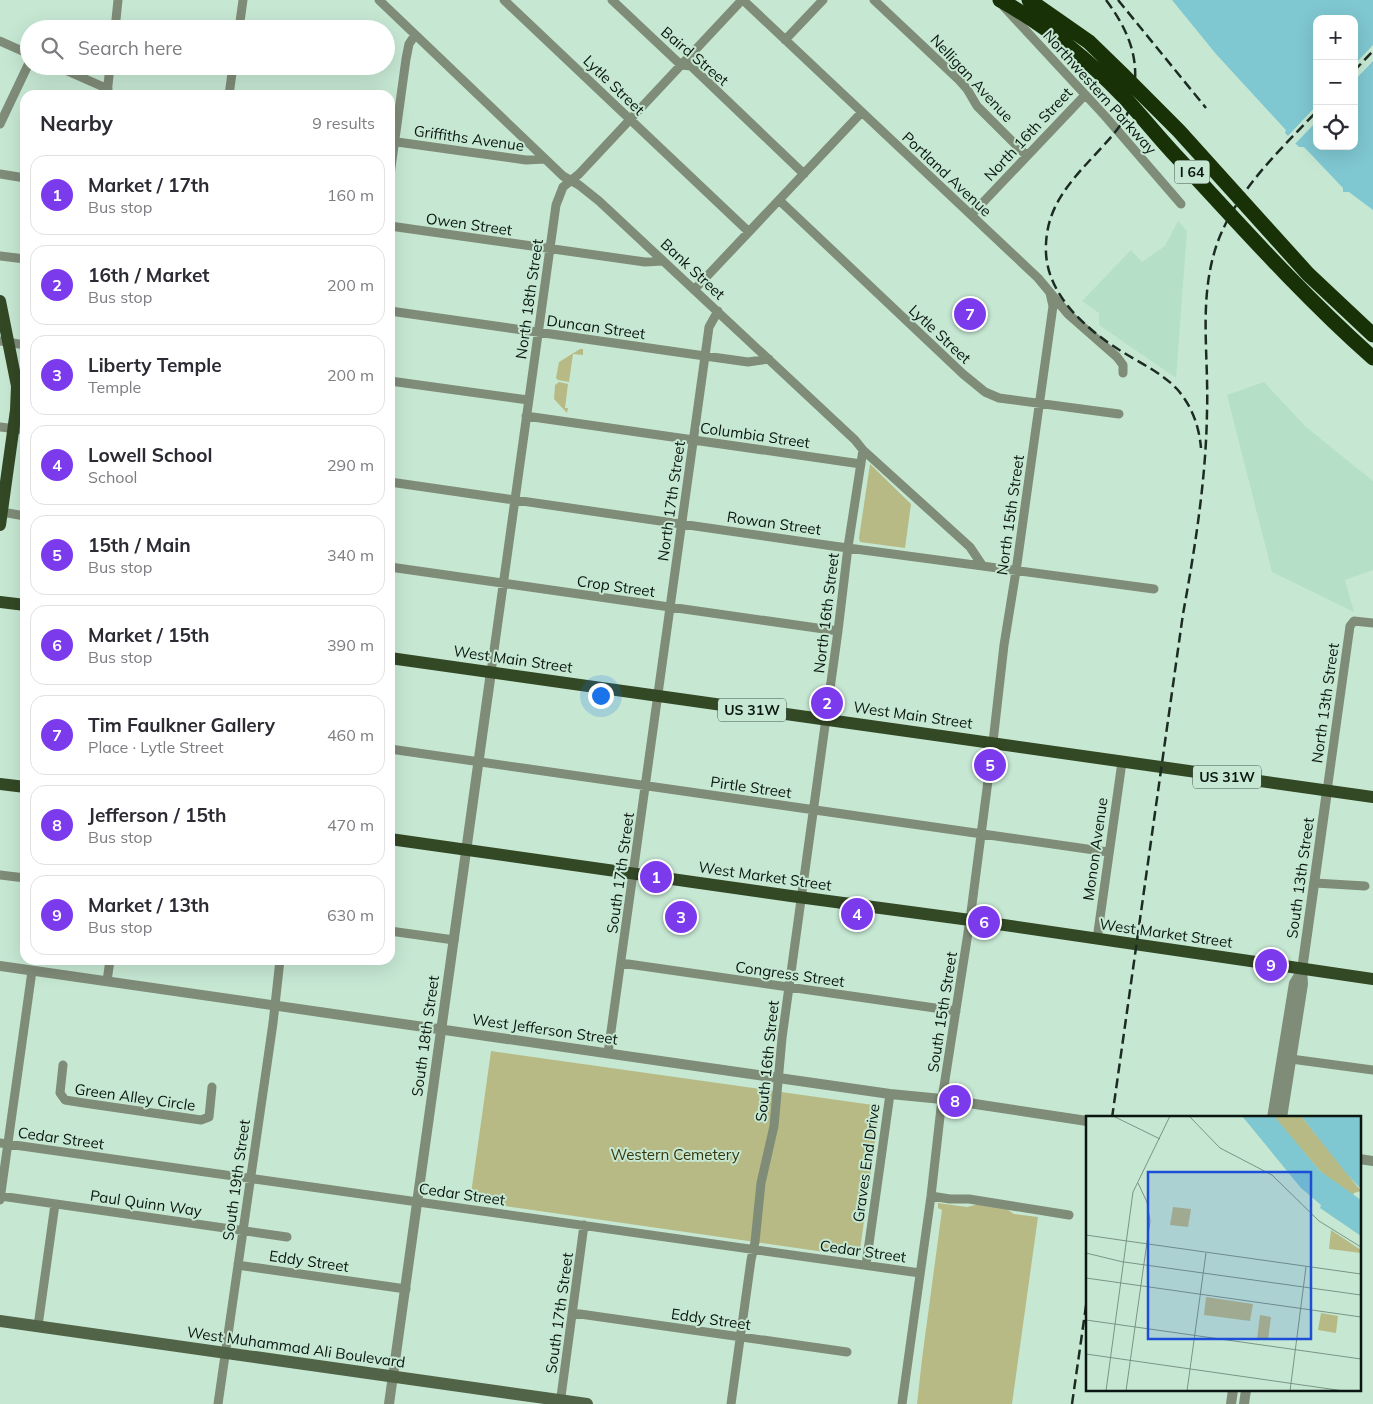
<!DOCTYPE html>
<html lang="en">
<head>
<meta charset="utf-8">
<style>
	:root { --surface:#fff; --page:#f2f2f3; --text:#2b2b33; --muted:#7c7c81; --line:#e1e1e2; --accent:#7c3aed }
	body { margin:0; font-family:Mulish,sans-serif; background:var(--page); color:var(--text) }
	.controls { position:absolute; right:15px; top:15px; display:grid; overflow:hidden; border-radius:10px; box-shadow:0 5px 20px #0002 }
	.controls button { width:45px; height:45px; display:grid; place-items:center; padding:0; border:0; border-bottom:1px solid var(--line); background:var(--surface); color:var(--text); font:25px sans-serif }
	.you { position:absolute; left:600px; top:695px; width:18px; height:18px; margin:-12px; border:4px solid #fff; border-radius:50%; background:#1a73e8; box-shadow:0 0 0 8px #1a73e833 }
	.badge { display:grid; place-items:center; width:32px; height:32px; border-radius:50%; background:var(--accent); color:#fff; font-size:16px; font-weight:700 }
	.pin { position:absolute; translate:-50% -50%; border:2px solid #fff; box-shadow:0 1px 5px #0006 }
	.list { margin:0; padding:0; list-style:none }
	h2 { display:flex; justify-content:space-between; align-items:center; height:65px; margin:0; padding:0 20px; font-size:21px }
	h2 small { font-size:16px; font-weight:400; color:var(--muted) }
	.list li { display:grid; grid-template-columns:32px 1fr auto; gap:15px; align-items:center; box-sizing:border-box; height:80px; margin:0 10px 10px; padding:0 10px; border:1px solid var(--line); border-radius:15px }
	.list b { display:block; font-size:19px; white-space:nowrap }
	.list p { margin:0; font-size:16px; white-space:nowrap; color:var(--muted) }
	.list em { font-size:16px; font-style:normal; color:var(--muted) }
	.icon { flex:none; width:28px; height:28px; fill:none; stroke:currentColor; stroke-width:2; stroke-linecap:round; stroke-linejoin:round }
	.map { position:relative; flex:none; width:1373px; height:1404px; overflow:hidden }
	.search { position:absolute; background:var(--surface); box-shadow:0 5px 20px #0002; left:20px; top:20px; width:375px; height:55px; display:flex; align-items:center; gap:12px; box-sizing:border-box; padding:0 18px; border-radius:28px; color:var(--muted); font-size:19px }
	.panel { position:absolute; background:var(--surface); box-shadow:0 5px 20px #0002; left:20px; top:90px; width:375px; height:875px; border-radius:15px }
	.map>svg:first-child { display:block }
	.built { fill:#b5dfc6 }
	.green { fill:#b7ba85 }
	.water { fill:#7fc7d1; fill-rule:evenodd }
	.pier { fill:#c6e8d3 }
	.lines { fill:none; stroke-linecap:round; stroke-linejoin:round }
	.minor { stroke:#7f8c78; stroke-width:9 }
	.tertiary { stroke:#7f8c78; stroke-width:10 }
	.secondary { stroke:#526447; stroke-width:12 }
	.primary { stroke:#334825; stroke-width:12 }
	.rail { stroke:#1d2c23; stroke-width:2.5; stroke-dasharray:10 5; stroke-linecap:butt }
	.motorway-bridge { stroke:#193106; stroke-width:15 }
	.labels { text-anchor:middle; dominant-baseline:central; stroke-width:4; stroke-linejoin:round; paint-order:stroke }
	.shield { fill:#c6e8d3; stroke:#42554a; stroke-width:1 }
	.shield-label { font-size:14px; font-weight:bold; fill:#0a160f }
	.street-label { font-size:15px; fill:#0a160f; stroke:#c6e8d3 }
	.park-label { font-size:15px; fill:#353509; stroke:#c6e8d3 }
	.inset-road { fill:none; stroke:#7b9485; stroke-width:1 }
	.view { fill:#1d4ed8; fill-opacity:0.15; stroke:#1d4ed8; stroke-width:2.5 }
	.inset-edge { fill:none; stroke:#0a160f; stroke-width:2.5 }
</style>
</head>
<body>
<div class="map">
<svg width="1373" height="1404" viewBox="0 0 1373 1404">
	<rect width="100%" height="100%" fill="#c6e8d3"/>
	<path class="built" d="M 1178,221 L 1187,231 L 1176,378 L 1099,325 L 1099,313 L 1082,301 L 1131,250 L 1142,262 L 1165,246 Z
		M 1264,382 L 1306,427 L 1373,481 L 1373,570 L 1345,580 L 1354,612 L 1272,572 L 1227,395 Z"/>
	<path class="green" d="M 580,349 L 583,349 L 583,355 L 573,354 L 569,382 L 558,380 L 556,378 L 559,362 Z
		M 559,382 L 568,384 L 565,408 L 568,408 L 567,413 L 554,399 L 555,385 Z
		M 870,464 L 911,504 L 905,548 L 860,542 L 859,538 Z
		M 491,1051 L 880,1106 L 859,1257 L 470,1201 Z
		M 938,1203 L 967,1207 L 979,1204 L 1005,1208 L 1014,1214 L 1038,1217 L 1012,1404 L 917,1404 L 922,1359 L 942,1210 L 938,1208 Z"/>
	<path class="water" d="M 1172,0 L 1373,0 L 1373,210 L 1349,192 L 1343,192 L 1343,188 L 1304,147 L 1299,147 L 1285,133 L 1286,130 L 1284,128 L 1216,54 ZM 1317,19 L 1354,19 L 1354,146 L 1317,146 Z"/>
	<path class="pier" d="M 1373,45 L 1373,61 L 1354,81 L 1354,65 Z
		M 1317,105 L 1317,121 L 1294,145 L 1286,138 Z"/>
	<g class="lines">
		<path class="minor" d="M 379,0 L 563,176 L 579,185 L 599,201 L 855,440 L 863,450 L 970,547 L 982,565
			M 504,0 L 749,232
			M 612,0 L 681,65 L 691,66 L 804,174
			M 743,0 L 1038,278 L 1068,314 L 1117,357 L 1123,365 L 1123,373
			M 874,0 L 959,80 L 967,89 L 977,106 L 1027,156
			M 1004,7 L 1105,116 L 1181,204
			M 115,29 L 118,0
			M 239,29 L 243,0
			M 785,40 L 823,0
			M 0,41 L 29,54
			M 56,66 L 108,89
			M 107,95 L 110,66
			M 229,95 L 233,66
			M 0,124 L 29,63
			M 390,141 L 526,160 L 545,159
			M 0,174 L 25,178
			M 390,175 L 406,59 L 409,44 L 415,35
			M 779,200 L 963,374 L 985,392 L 999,398 L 1119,414
			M 971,215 L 1085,95
			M 390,226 L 645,262 L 663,261
			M 0,256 L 25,259
			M 694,290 L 862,112
			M 390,311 L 705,356 L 748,362 L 769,359
			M 0,341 L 25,345
			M 390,381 L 528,400
			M 526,416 L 861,464
			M 0,427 L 25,430
			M 390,482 L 833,546 L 1154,589
			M 2,512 L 25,516
			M 390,567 L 838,631
			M 491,672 L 556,205 L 563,187 L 579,174 L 742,0
			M 390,749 L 1108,852
			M 1327,791 L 1350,626 L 1354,621 L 1373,623
			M 0,875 L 25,878
			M 1315,883 L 1365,886
			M 390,931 L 454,940
			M 1097,939 L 1122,762
			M 621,963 L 956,1011
			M 107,981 L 110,960
			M 608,1053 L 705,356 L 709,327 L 718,311
			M 1291,1059 L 1373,1070
			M 63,1065 L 60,1093 L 65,1100 L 84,1103 L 201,1120 L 209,1117 L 212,1087
			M 0,1143 L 920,1273
			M 0,1196 L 287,1237
			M 931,1196 L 950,1199 L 969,1199 L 1069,1215
			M 0,1200 L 32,971
			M 238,1264 L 244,1266 L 406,1289
			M 866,1265 L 890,1094
			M 573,1313 L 847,1352
			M 38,1326 L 55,1204
			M 218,1404 L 273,1023 L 280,960
			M 560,1404 L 584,1225
			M 731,1404 L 751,1260 L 755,1242 L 761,1183 L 774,1126 L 782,1038 L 838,631 L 848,547 L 863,450
			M 902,1404 L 931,1196 L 942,1099 L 970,920 L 993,742 L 1004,645 L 1016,571 L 1053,306 L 1050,293"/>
		<path class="tertiary" d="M 0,966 L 890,1094 L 942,1099 L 1087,1121
			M 1272,1118 L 1294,983 L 1302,970
			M 1282,1118 L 1303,984 L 1302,970 L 1327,791
			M 1359,1159 L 1373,1161
			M 389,1404 L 491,672
			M 1231,1404 L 1233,1390
			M 1244,1404 L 1246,1390"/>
		<path class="secondary" d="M 0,1321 L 587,1404"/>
		<path class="primary" d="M 0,301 L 17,386 L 16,410 L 0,525
			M 0,602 L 25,605
			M 390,658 L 1373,797
			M 0,784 L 25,787
			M 390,839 L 791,896 L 970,920 L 1373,979"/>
		<path class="rail" d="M 1106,0 C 1124,24 1137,50 1135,80 C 1134,90 1133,100 1129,110 C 1123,124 1113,135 1103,146 C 1073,179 1044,205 1046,253 C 1048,296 1087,330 1121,351 C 1140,363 1162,373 1177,389 C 1192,406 1199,426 1201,448
			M 1118,0 L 1206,108
			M 1354,71 L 1373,51
			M 1112,1118 L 1183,614 C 1195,548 1206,480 1207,412 C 1209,352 1197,293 1220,236 C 1241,186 1281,149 1317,111
			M 1072,1404 L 1087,1299"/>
		<path class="motorway-bridge" d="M 1000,0 C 1045,25 1086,58 1122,95 C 1141,115 1158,137 1177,157 C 1241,226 1303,296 1373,358
			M 1029,0 L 1089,42 L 1123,75 L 1179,131 L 1308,274 L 1373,335"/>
	</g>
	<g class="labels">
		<g class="shield">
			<rect x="1174.5" y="160.5" width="35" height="23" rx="4"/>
			<rect x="718" y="698.5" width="68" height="23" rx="4"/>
			<rect x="1193" y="765.5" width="68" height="23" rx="4"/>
		</g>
		<g class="shield-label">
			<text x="1192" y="172">I 64</text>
			<text x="752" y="710">US 31W</text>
			<text x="1227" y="777">US 31W</text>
		</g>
		<g class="street-label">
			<text transform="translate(695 56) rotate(40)">Baird Street</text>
			<text transform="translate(972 78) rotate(47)">Nelligan Avenue</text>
			<text transform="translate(614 85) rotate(44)">Lytle Street</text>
			<text transform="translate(1100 92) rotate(48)">Northwestern Parkway</text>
			<text transform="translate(1028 134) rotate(-47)">North 16th Street</text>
			<text transform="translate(469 138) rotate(8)">Griffiths Avenue</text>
			<text transform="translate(947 174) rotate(43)">Portland Avenue</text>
			<text transform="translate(469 224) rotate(8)">Owen Street</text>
			<text transform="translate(693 269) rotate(43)">Bank Street</text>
			<text transform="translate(529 299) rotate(-82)">North 18th Street</text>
			<text transform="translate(596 327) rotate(8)">Duncan Street</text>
			<text transform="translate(940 334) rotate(43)">Lytle Street</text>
			<text transform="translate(755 435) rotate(8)">Columbia Street</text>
			<text transform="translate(671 501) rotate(-82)">North 17th Street</text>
			<text transform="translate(1010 515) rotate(-82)">North 15th Street</text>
			<text transform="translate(774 523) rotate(8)">Rowan Street</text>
			<text transform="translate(616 586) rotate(8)">Crop Street</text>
			<text transform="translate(826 613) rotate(-83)">North 16th Street</text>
			<text transform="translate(513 659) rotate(8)">West Main Street</text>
			<text transform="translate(1325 703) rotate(-82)">North 13th Street</text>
			<text transform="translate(913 715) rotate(8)">West Main Street</text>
			<text transform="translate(751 787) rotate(8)">Pirtle Street</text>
			<text transform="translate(1095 849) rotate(-82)">Monon Avenue</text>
			<text transform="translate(620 873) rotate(-82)">South 17th Street</text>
			<text transform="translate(765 876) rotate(8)">West Market Street</text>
			<text transform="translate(1300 878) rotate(-82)">South 13th Street</text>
			<text transform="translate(1166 933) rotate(8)">West Market Street</text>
			<text transform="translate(790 974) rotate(8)">Congress Street</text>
			<text transform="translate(942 1012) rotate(-81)">South 15th Street</text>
			<text transform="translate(545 1029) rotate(8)">West Jefferson Street</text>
			<text transform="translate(425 1036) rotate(-82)">South 18th Street</text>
			<text transform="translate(767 1061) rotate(-84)">South 16th Street</text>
			<text transform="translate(135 1097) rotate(8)">Green Alley Circle</text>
			<text transform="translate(61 1138) rotate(8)">Cedar Street</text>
			<text transform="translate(866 1163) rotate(-82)">Graves End Drive</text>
			<text transform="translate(236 1180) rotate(-82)">South 19th Street</text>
			<text transform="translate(462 1194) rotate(8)">Cedar Street</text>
			<text transform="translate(146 1203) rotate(8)">Paul Quinn Way</text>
			<text transform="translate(863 1251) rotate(8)">Cedar Street</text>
			<text transform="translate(309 1261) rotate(8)">Eddy Street</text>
			<text transform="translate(559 1313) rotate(-82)">South 17th Street</text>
			<text transform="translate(711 1319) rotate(8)">Eddy Street</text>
			<text transform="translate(296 1347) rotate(8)">West Muhammad Ali Boulevard</text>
		</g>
		<g class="park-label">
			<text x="675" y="1154">Western Cemetery</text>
		</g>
	</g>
	<g transform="translate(1086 1116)">
		<rect width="275" height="275" fill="#c6e8d3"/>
		<path d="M 187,0 L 215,0 L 275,75 L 268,77 L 267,81 L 234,55 ZM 87,91 L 105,93 L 102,111 L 84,109 ZM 245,114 L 275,134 L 275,137 L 243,133 ZM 120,181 L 167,188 L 164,205 L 118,199 ZM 235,197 L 252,200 L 250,217 L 232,214 ZM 174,199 L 185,201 L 182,224 L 171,223 Z" fill="#b7ba85"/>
		<path d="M 156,0 L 188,0 L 234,55 L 275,84 L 275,120 L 234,92 L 235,89 L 215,72 ZM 215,0 L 275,0 L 275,73 L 260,57 Z" fill="#7fc7d1"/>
		<path class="inset-road" d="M 27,0 L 74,23M 103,0 L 134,32 L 186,59 L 233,105 L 275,131M 0,119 L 41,125M 41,125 L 275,158M 0,137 L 37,146M 38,146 L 275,179M 0,162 L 275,201M 0,204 L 275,243M 0,238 L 258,275M 20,275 L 47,76 L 84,0M 40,275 L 64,105 L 61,86 L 52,67M 101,275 L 120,137M 204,275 L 220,151"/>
		<path class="view" d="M 62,56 L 225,56 L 225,223 L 62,223 Z"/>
		<rect width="275" height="275" class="inset-edge"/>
	</g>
</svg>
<div class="controls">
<button>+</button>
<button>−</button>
<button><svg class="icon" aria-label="locate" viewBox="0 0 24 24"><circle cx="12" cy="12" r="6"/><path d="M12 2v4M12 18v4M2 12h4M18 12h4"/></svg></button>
</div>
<div class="you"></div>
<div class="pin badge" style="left:656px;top:877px">1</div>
<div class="pin badge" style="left:827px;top:703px">2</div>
<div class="pin badge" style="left:681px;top:917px">3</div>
<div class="pin badge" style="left:857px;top:914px">4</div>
<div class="pin badge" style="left:990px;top:765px">5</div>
<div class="pin badge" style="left:984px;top:922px">6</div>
<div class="pin badge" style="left:970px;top:314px">7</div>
<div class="pin badge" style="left:955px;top:1101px">8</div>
<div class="pin badge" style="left:1271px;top:965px">9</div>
<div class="search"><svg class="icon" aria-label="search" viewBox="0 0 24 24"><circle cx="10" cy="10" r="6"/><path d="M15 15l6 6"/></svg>Search here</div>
<section class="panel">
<h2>Nearby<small>9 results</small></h2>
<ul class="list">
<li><span class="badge">1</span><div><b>Market / 17th</b><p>Bus stop</p></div><em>160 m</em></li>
<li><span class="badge">2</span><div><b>16th / Market</b><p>Bus stop</p></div><em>200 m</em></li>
<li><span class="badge">3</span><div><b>Liberty Temple</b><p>Temple</p></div><em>200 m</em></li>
<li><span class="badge">4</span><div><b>Lowell School</b><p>School</p></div><em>290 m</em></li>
<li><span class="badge">5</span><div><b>15th / Main</b><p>Bus stop</p></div><em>340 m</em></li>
<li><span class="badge">6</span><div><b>Market / 15th</b><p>Bus stop</p></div><em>390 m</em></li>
<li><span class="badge">7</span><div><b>Tim Faulkner Gallery</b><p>Place · Lytle Street</p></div><em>460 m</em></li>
<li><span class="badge">8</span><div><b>Jefferson / 15th</b><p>Bus stop</p></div><em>470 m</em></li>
<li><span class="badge">9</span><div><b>Market / 13th</b><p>Bus stop</p></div><em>630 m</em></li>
</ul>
</section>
</div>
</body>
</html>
